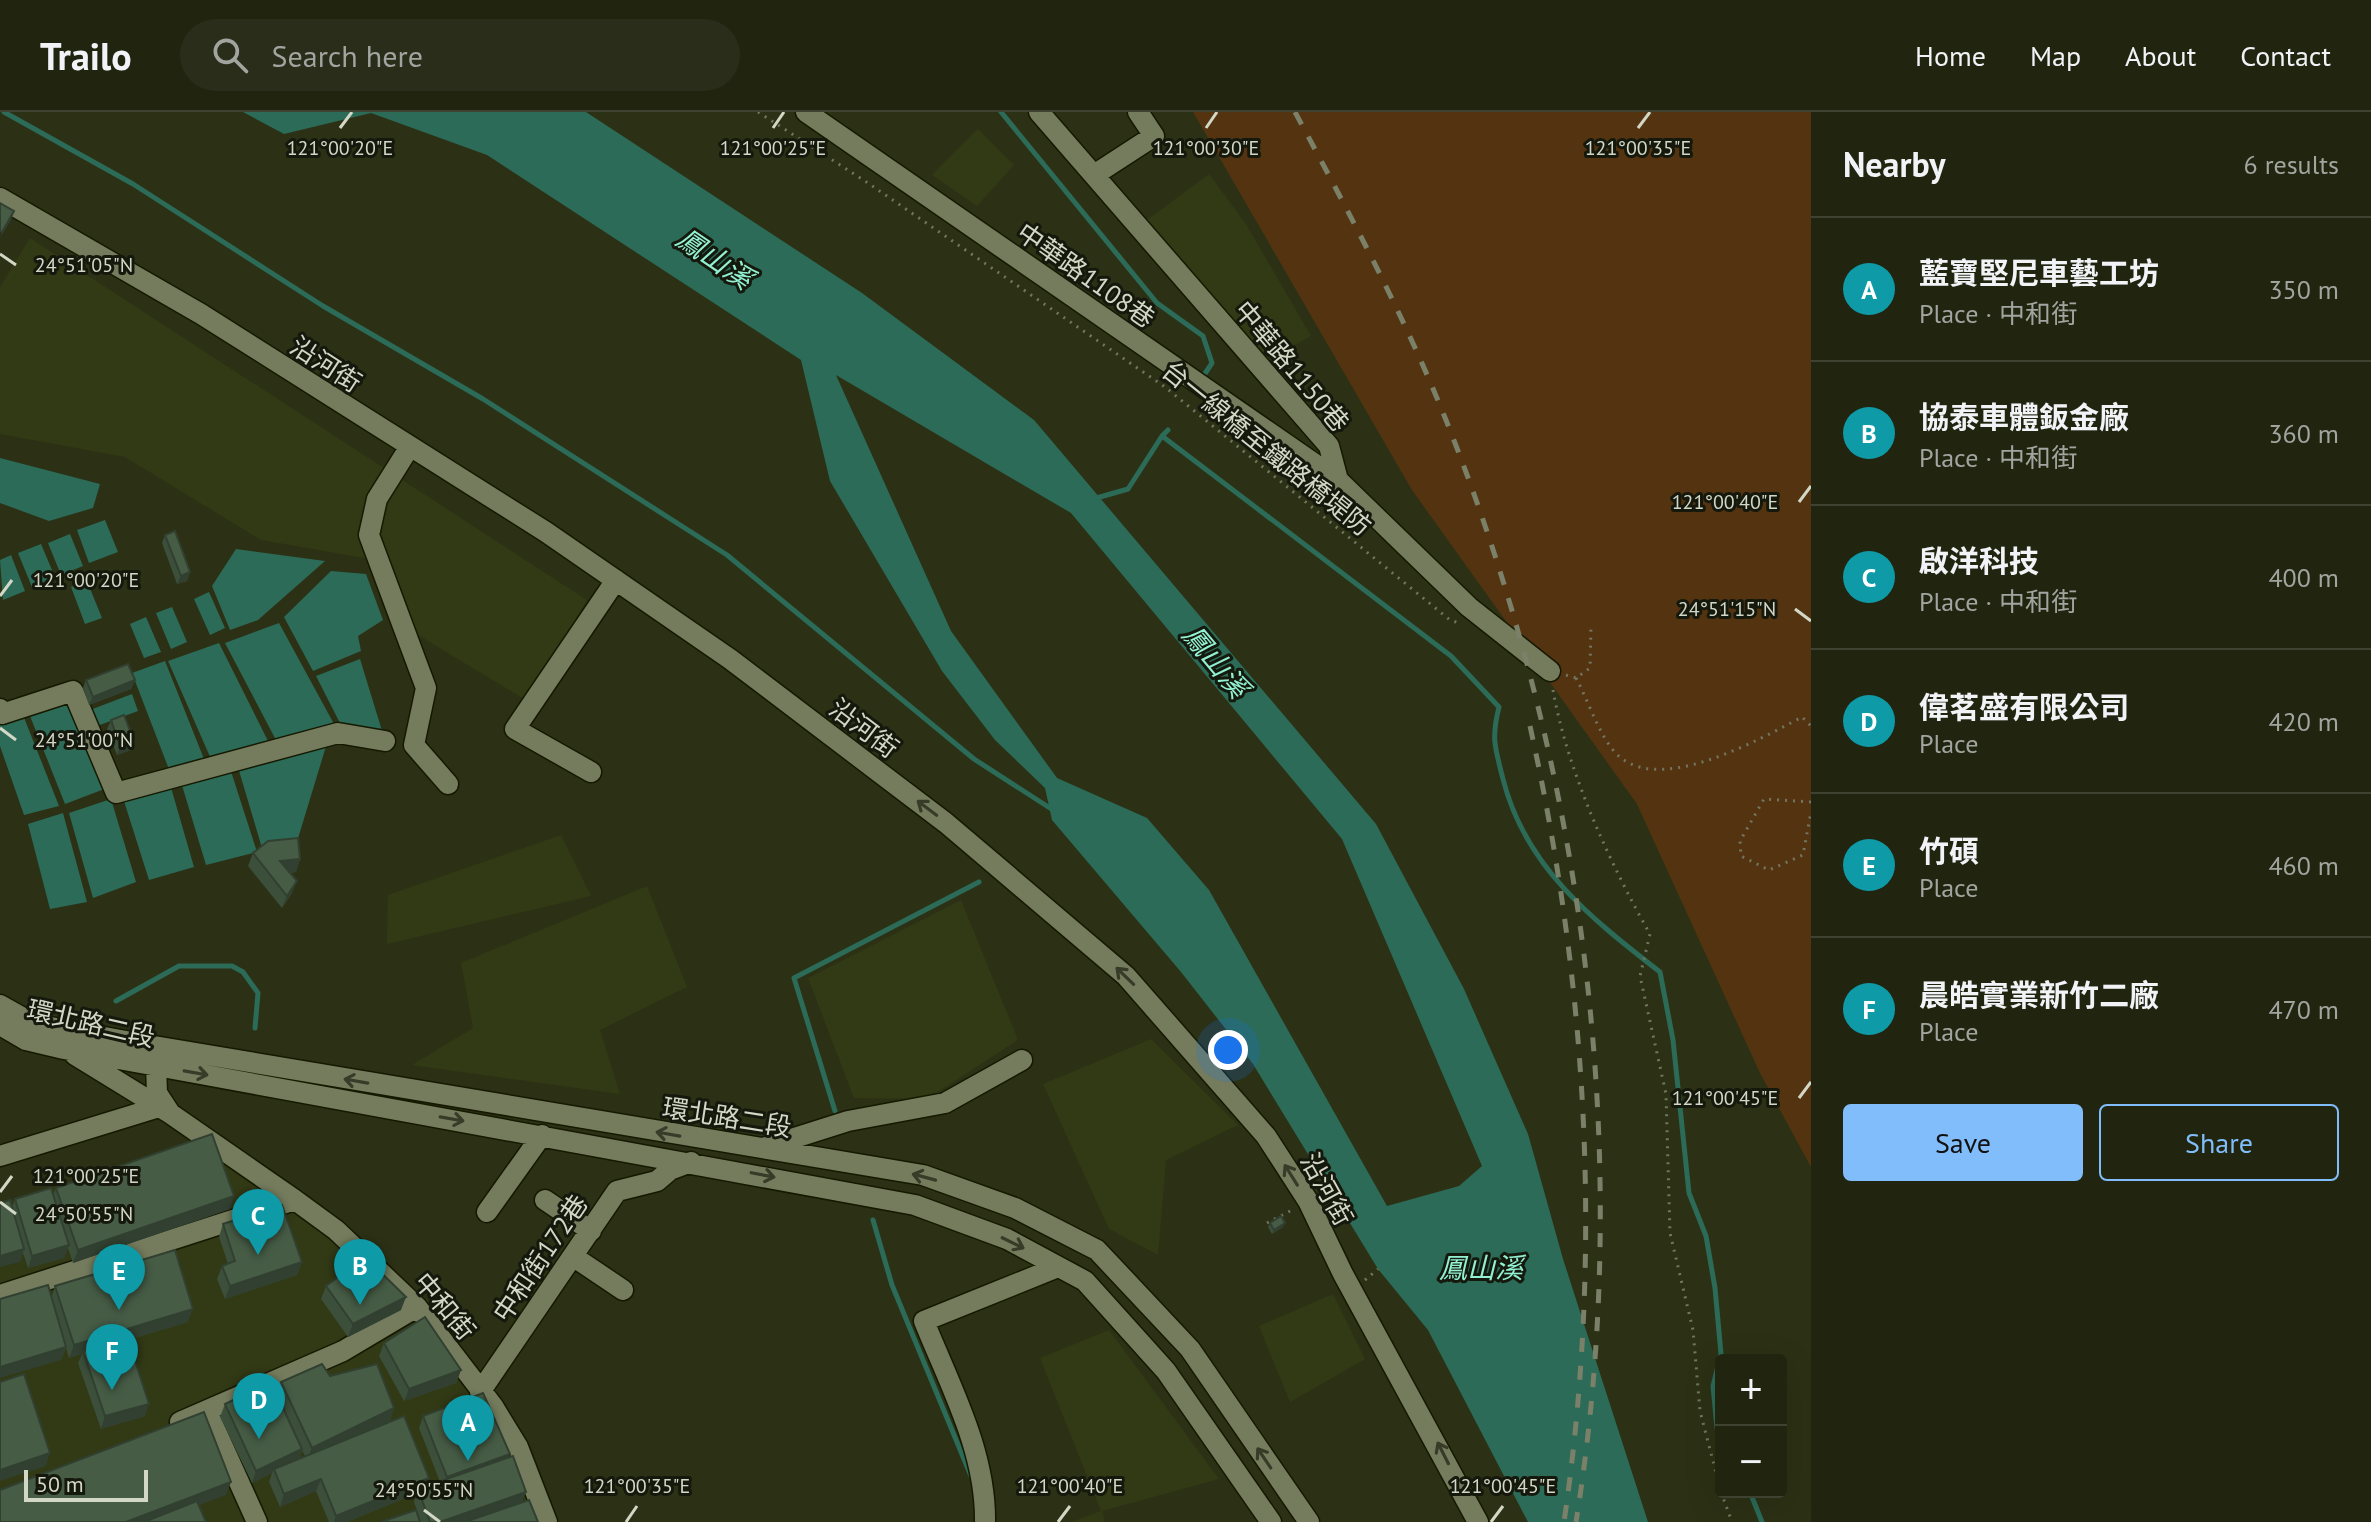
<!DOCTYPE html>
<html lang="en">
<head>
<meta charset="utf-8">
<style>
	:root { --surface:#212510; --page:#292d19; --text:#f1f3f6; --muted:#a2a59f; --line:#3e4230; --accent:#81bdfa }
	body { margin:0; font-family:"PT Sans","Noto Sans TC",sans-serif; background:var(--page); color:var(--text) }
	.controls { position:absolute; right:24px; bottom:24px; display:grid; overflow:hidden; border-radius:8px; box-shadow:0 8px 32px #0002 }
	.controls button { width:72px; height:72px; display:grid; place-items:center; padding:0; border:0; border-bottom:2px solid var(--line); background:var(--surface); color:var(--text); font:40px sans-serif }
	.scale { position:absolute; left:24px; bottom:20px; width:124px; box-sizing:border-box; padding-left:8px; border:4px solid #d3d7c6; border-top:0; font-size:22px; line-height:28px; white-space:nowrap; color:#d3d7c6; -webkit-text-stroke:6px #15180c; paint-order:stroke }
	.you { position:absolute; left:1228px; top:938px; width:28px; height:28px; margin:-20px; border:6px solid #fff; border-radius:50%; background:#1a73e8; box-shadow:0 0 0 12px #1a73e833 }
	.badge { display:grid; place-items:center; width:52px; height:52px; border-radius:50%; background:var(--accent); color:#fff; font-size:26px; font-weight:700 }
	.pin { position:absolute; translate:-50% -66px; filter:drop-shadow(0 2px 4px #0008) }
	.pin::after { content:''; position:absolute; top:42px; width:28px; height:24px; background:inherit; clip-path:polygon(0 0,100% 0,50% 100%) }
	.list { margin:0; padding:0; list-style:none }
	h2 { display:flex; justify-content:space-between; align-items:center; height:104px; margin:0; padding:0 32px; font-size:34px }
	h2 small { font-size:26px; font-weight:400; color:var(--muted) }
	.list li { display:grid; grid-template-columns:52px 1fr auto; gap:24px; align-items:center; box-sizing:border-box; height:144px; padding:0 32px; border-top:2px solid var(--line) }
	.list b { display:block; font-size:30px; white-space:nowrap }
	.list p { margin:0; font-size:26px; white-space:nowrap; color:var(--muted) }
	.list em { font-size:26px; font-style:normal; color:var(--muted) }
	.actions { display:flex; gap:16px; padding:24px 32px }
	.actions a { flex:1; padding:18px 0; border:2px solid var(--accent); border-radius:8px; text-align:center; font-size:28px; color:var(--accent) }
	.actions .main { background:var(--accent); color:#111 }
	.icon { flex:none; width:44px; height:44px; fill:none; stroke:currentColor; stroke-width:2; stroke-linecap:round; stroke-linejoin:round }
	.map { position:relative; flex:none; width:1811px; height:1410px; overflow:hidden }
	header { display:flex; align-items:center; gap:48px; box-sizing:border-box; height:112px; padding:0 40px; background:var(--surface); border-bottom:2px solid var(--line) }
	header strong { font-size:38px }
	nav { display:flex; gap:44px; margin-inline-start:auto; font-size:28px }
	.search { width:560px; height:72px; background:var(--page); display:flex; align-items:center; gap:20px; box-sizing:border-box; padding:0 28px; border-radius:44px; color:var(--muted); font-size:30px }
	main { display:flex }
	aside { flex:1; background:var(--surface) }
	.map>svg:first-child { display:block }
	.built { fill:#323915 }
	.green { fill:#543410 }
	.water { fill:#2b6b58; fill-rule:evenodd }
	.lines { fill:none; stroke-linecap:round; stroke-linejoin:round }
	.stream { stroke:#2b6b58; stroke-width:5 }
	.minor-casing { stroke:#151900; stroke-width:23 }
	.path { stroke:#72765f; stroke-width:3; stroke-dasharray:2 6; stroke-linecap:butt }
	.minor { stroke:#757c5d; stroke-width:20 }
	.rail { stroke:#7b8069; stroke-width:5; stroke-dasharray:14 14; stroke-linecap:butt }
	.wall { fill:#3c4f3b; fill-rule:evenodd }
	.shaded-wall { fill:#314030 }
	.building { fill:#465c45; stroke:#314030; stroke-width:2 }
	.oneway { stroke:#373b28 }
	.ticks { fill:none; stroke:#d3d7c6; stroke-width:3 }
	.labels { text-anchor:middle; dominant-baseline:central; stroke-width:6; stroke-linejoin:round; paint-order:stroke }
	.street-label { font-size:26px; fill:#d3d7c6; stroke:#15180c }
	.water-label { font-size:28px; font-style:italic; fill:#91f1d2; stroke:#15180c }
	.ticks-label { font-size:20px; text-anchor:middle; fill:#d3d7c6; stroke:#15180c; stroke-width:6; stroke-linejoin:round; paint-order:stroke }
</style>
</head>
<body>
<header>
<strong>Trailo</strong>
<div class="search"><svg class="icon" aria-label="search" viewBox="0 0 24 24"><circle cx="10" cy="10" r="6"/><path d="M15 15l6 6"/></svg>Search here</div>
<nav><a>Home</a><a>Map</a><a>About</a><a>Contact</a></nav>
</header>
<main>
<div class="map">
<svg width="1811" height="1410" viewBox="0 0 1811 1410">
	<rect width="100%" height="100%" fill="#2c3115"/>
	<path class="built" d="M 978,17 L 1014,53 L 977,94 L 932,63 Z
		M 1209,62 L 1246,112 L 1311,224 L 1268,248 L 1223,204 L 1147,108 Z
		M 30,126 L 587,488 L 529,590 L 403,514 L 370,447 L 261,428 L 125,345 L 0,322 L 0,175 Z
		M 561,723 L 591,784 L 387,832 L 388,783 Z
		M 647,774 L 687,875 L 600,918 L 620,982 L 412,953 L 473,916 L 461,851 Z
		M 961,788 L 1018,928 L 927,987 L 854,986 L 808,866 Z
		M 1151,927 L 1238,1013 L 1166,1048 L 1158,1143 L 1109,1117 L 1043,972 Z
		M 199,1029 L 337,1127 L 420,1209 L 491,1303 L 536,1410 L 0,1410 L 0,1092 Z
		M 1333,1182 L 1365,1247 L 1290,1290 L 1259,1214 Z
		M 1109,1218 L 1219,1367 L 1102,1399 L 1105,1410 L 1071,1410 L 1101,1399 L 1040,1246 Z"/>
	<path class="green" d="M 1193,0 L 1811,0 L 1811,1055 L 1760,961 L 1637,692 L 1412,378 Z"/>
	<path class="water" d="M 243,0 L 586,0 L 862,181 L 1034,308 L 1376,712 L 1464,877 L 1528,1022 L 1563,1147 L 1648,1410 L 1528,1410 L 1428,1218 L 1378,1157 L 1253,952 L 1181,860 L 1052,708 L 1045,676 L 995,628 L 942,559 L 830,369 L 801,248 L 487,43 L 371,1 L 284,22 ZM 836,263 L 1071,401 L 1342,727 L 1482,1054 L 1459,1074 L 1387,1094 L 1209,778 L 1147,706 L 1057,666 L 951,519 Z
		M 0,346 L 100,372 L 93,396 L 49,409 L 0,391 Z
		M 105,408 L 118,440 L 89,451 L 77,418 Z
		M 70,422 L 83,454 L 61,463 L 48,431 Z
		M 41,432 L 55,465 L 32,475 L 18,441 Z
		M 236,437 L 325,449 L 258,508 L 230,518 L 212,474 Z
		M 11,443 L 25,479 L 3,488 L 0,448 Z
		M 331,459 L 366,462 L 383,508 L 358,524 L 361,539 L 313,559 L 284,505 Z
		M 87,469 L 102,506 L 85,512 L 71,475 Z
		M 209,480 L 225,516 L 210,523 L 194,487 Z
		M 172,495 L 187,530 L 171,537 L 156,501 Z
		M 146,505 L 161,540 L 144,546 L 130,512 Z
		M 279,511 L 334,612 L 277,630 L 225,531 Z
		M 219,531 L 269,631 L 211,647 L 168,549 Z
		M 360,547 L 383,622 L 343,617 L 316,564 Z
		M 165,549 L 204,647 L 170,660 L 132,561 Z
		M 132,582 L 138,599 L 97,614 L 90,598 Z
		M 71,588 L 107,676 L 65,692 L 30,604 Z
		M 23,603 L 59,694 L 24,703 L 0,634 L 0,611 Z
		M 327,631 L 296,733 L 262,736 L 237,652 Z
		M 229,653 L 257,740 L 206,753 L 181,670 Z
		M 170,672 L 194,755 L 149,768 L 123,686 Z
		M 111,687 L 136,770 L 93,786 L 69,701 Z
		M 63,701 L 87,790 L 50,797 L 28,712 Z"/>
	<g class="lines">
		<path class="stream" d="M 4,0 L 133,72 L 323,194 L 483,287 L 727,443 L 974,647 L 1053,698
			M 1001,0 L 1157,191 L 1203,224 L 1212,251 L 1204,263
			M 1168,318 L 1162,324 L 1451,544 L 1499,595 C 1491,627 1495,635 1503,667 C 1525,755 1592,807 1660,860 L 1673,928 L 1689,1081 L 1706,1124 L 1715,1176 L 1721,1242 L 1713,1274 L 1717,1316 L 1721,1324
			M 1093,387 L 1128,377 L 1162,324
			M 116,889 L 179,854 L 232,854 L 243,860 L 258,881 L 255,916
			M 835,999 L 794,866 L 979,770
			M 873,1108 L 892,1173 L 971,1364
			M 1750,1380 L 1762,1410"/>
		<g class="minor-casing">
			<path id="minor" d="M 806,0 L 1338,368 L 1469,495 L 1550,559
				M 1039,0 L 1329,334 L 1338,368
				M 1094,63 L 1154,24 L 1138,0
				M 0,86 L 201,202 L 546,420 L 730,547 L 946,711 L 1126,864 L 1266,1024 L 1308,1089 L 1343,1162 L 1478,1410
				M 409,336 L 377,387 L 369,423 L 426,576 L 414,633 L 448,672
				M 0,597 L 2,602 L 73,579 L 116,681 L 338,621 L 385,629
				M 591,660 L 515,617 L 616,468
				M 0,893 L 34,912 L 142,932 L 923,1063 L 1015,1096 L 1097,1138 L 1190,1237 L 1309,1410
				M 0,913 L 26,928 L 64,937 L 915,1093 L 1007,1127 L 1085,1169 L 1166,1259 L 1271,1410
				M 75,943 L 171,1002 L 295,1088 L 336,1118 L 417,1195 L 493,1294 L 518,1335 L 547,1410
				M 149,943 L 156,954 L 157,981 L 170,1001
				M 766,1035 L 848,1009 L 945,991 L 1022,948
				M 0,1044 L 159,995
				M 545,1088 L 591,1119
				M 487,1100 L 542,1023
				M 574,1145 L 623,1178
				M 0,1183 L 295,1088
				M 480,1280 L 617,1079 L 657,1069 L 670,1058 L 691,1050
				M 207,1299 L 257,1410
				M 180,1310 L 343,1239 L 417,1195
				M 985,1410 C 986,1339 950,1274 924,1209 L 1058,1155"/>
		</g>
		<path class="path" d="M 758,0 L 868,71 L 1165,275 L 1450,508 L 1459,511
			M 1566,563 L 1576,566 L 1590,556 L 1591,515
			M 1576,566 C 1588,588 1597,618 1613,638 C 1653,688 1758,628 1802,605 L 1811,614
			M 1553,578 C 1567,658 1610,752 1650,822 L 1640,864 L 1666,982 L 1670,1121 L 1693,1218 L 1700,1299 L 1721,1380
			M 1811,690 L 1764,687 L 1740,729 L 1741,744 L 1769,758 L 1803,743 L 1811,700
			M 1267,1111 L 1294,1097
			M 1365,1168 L 1378,1157
			M 1721,1380 L 1732,1410"/>
		<use href="#minor" class="minor"/>
		<path class="rail" d="M 1295,0 C 1353,108 1411,216 1455,331 C 1586,670 1634,1050 1576,1410
			M 1530,614 C 1588,876 1603,1143 1564,1410"/>
	</g>
	<path class="wall" d="M 165,423 L 190,460 L 187,469 L 177,472 L 162,431 Z
		M 86,568 L 135,568 L 131,577 L 89,593 L 83,576 Z
		M 111,608 L 134,629 L 131,638 L 117,643 L 107,617 Z
		M 253,741 L 300,747 L 296,760 L 290,761 L 292,781 L 282,796 L 248,754 Z
		M 56,1076 L 230,1097 L 73,1151 L 68,1136 L 64,1146 L 28,1156 L 23,1141 L 20,1150 L 12,1096 L 15,1087 L 53,1083 Z
		M 1270,1111 L 1283,1115 L 1272,1122 L 1268,1115 Z
		M 223,1112 L 302,1150 L 297,1163 L 225,1187 L 217,1167 L 222,1154 L 228,1152 L 219,1125 Z
		M 55,1174 L 188,1210 L 128,1228 L 145,1304 L 101,1317 L 78,1251 L 82,1242 L 69,1246 L 66,1236 L 61,1248 L 52,1184 Z
		M 326,1174 L 401,1198 L 348,1225 L 321,1187 Z
		M 384,1231 L 461,1258 L 456,1271 L 404,1289 L 379,1244 Z
		M 330,1264 L 394,1296 L 390,1309 L 376,1315 L 429,1366 L 426,1375 L 440,1370 L 419,1316 L 423,1304 L 509,1346 L 522,1391 L 538,1410 L 421,1410 L 414,1390 L 417,1381 L 347,1410 L 329,1410 L 316,1379 L 280,1395 L 269,1370 L 272,1361 L 252,1371 L 220,1305 L 225,1292 L 277,1282 L 281,1270 ZM 302,1338 L 305,1344 L 299,1347 Z"/>
	<path class="shaded-wall" d="M 14,99 L 11,108 L 0,126 L 2,120 Z
		M 190,460 L 187,469 L 177,472 L 181,464 Z
		M 135,568 L 131,577 L 89,593 L 93,585 Z
		M 134,629 L 131,638 L 117,643 L 120,634 Z
		M 300,747 L 296,760 L 275,762 L 280,749 Z
		M 297,769 L 292,781 L 282,796 L 287,784 Z
		M 234,1084 L 230,1097 L 73,1151 L 78,1138 Z
		M 1285,1111 L 1283,1115 L 1272,1122 L 1274,1118 Z
		M 69,1133 L 64,1146 L 28,1156 L 32,1144 Z
		M 24,1137 L 20,1150 L 0,1155 L 0,1144 Z
		M 302,1150 L 297,1163 L 225,1187 L 230,1174 Z
		M 406,1185 L 401,1198 L 348,1225 L 353,1212 Z
		M 193,1197 L 188,1210 L 84,1241 L 83,1239 L 82,1242 L 69,1246 L 74,1233 Z
		M 66,1235 L 61,1248 L 0,1266 L 0,1255 Z
		M 461,1258 L 456,1271 L 404,1289 L 409,1277 Z
		M 149,1292 L 145,1304 L 101,1317 L 105,1304 Z
		M 394,1296 L 390,1309 L 307,1348 L 312,1336 Z
		M 302,1337 L 298,1349 L 274,1357 L 272,1361 L 252,1371 L 256,1359 Z
		M 50,1341 L 46,1354 L 0,1369 L 0,1358 Z
		M 510,1342 L 505,1355 L 443,1378 L 447,1365 Z
		M 429,1366 L 425,1378 L 418,1377 L 417,1381 L 347,1410 L 334,1410 L 336,1404 Z
		M 321,1367 L 316,1379 L 280,1395 L 284,1382 Z
		M 231,1370 L 226,1383 L 155,1410 L 126,1410 Z
		M 526,1380 L 521,1392 L 471,1410 L 440,1410 Z"/>
	<path class="building" d="M 0,91 L 14,99 L 2,120 L 0,119 Z
		M 175,419 L 190,460 L 181,464 L 165,423 Z
		M 128,552 L 135,568 L 93,585 L 86,568 Z
		M 124,603 L 134,629 L 120,634 L 111,608 Z
		M 298,726 L 300,747 L 280,749 L 297,769 L 287,784 L 253,741 L 268,729 Z
		M 212,1022 L 234,1084 L 78,1138 L 56,1076 Z
		M 51,1076 L 69,1133 L 32,1144 L 15,1087 Z
		M 10,1088 L 24,1137 L 0,1144 L 0,1091 Z
		M 282,1093 L 302,1150 L 230,1174 L 222,1154 L 235,1149 L 223,1112 Z
		M 1281,1104 L 1285,1111 L 1274,1118 L 1270,1111 Z
		M 175,1138 L 193,1197 L 74,1233 L 55,1174 Z
		M 365,1145 L 406,1185 L 353,1212 L 326,1174 Z
		M 48,1173 L 66,1235 L 0,1255 L 0,1187 Z
		M 425,1205 L 461,1258 L 409,1277 L 384,1231 Z
		M 127,1224 L 149,1292 L 105,1304 L 83,1239 Z
		M 322,1252 L 330,1264 L 377,1252 L 394,1296 L 312,1336 L 281,1270 Z
		M 24,1262 L 50,1341 L 0,1358 L 0,1270 Z
		M 271,1270 L 302,1337 L 256,1359 L 225,1292 Z
		M 483,1281 L 510,1342 L 447,1365 L 423,1304 Z
		M 204,1300 L 231,1370 L 126,1410 L 0,1410 L 0,1378 Z
		M 404,1304 L 429,1366 L 336,1404 L 321,1367 L 284,1382 L 274,1357 Z
		M 513,1344 L 526,1380 L 440,1410 L 430,1410 L 418,1377 Z
		M 529,1388 L 538,1410 L 465,1410 Z
		M 197,1389 L 206,1410 L 144,1410 Z
		M 416,1398 L 420,1410 L 381,1410 Z"/>
	<defs><path id="oneway-shaft" d="M-6 0H5M1.5-3L5.5 0L1.5 3" fill="none" stroke-width="1.6" stroke-linecap="round" stroke-linejoin="round" transform="scale(2)"/></defs>
	<g class="oneway">
		<use href="#oneway-shaft" transform="translate(927 696) rotate(-143)"/>
		<use href="#oneway-shaft" transform="translate(1125 864) rotate(-136)"/>
		<use href="#oneway-shaft" transform="translate(196 961) rotate(10)"/>
		<use href="#oneway-shaft" transform="translate(356 969) rotate(-170)"/>
		<use href="#oneway-shaft" transform="translate(452 1007) rotate(10)"/>
		<use href="#oneway-shaft" transform="translate(668 1022) rotate(-170)"/>
		<use href="#oneway-shaft" transform="translate(763 1063) rotate(11)"/>
		<use href="#oneway-shaft" transform="translate(1291 1063) rotate(-122)"/>
		<use href="#oneway-shaft" transform="translate(924 1065) rotate(-165)"/>
		<use href="#oneway-shaft" transform="translate(1013 1131) rotate(26)"/>
		<use href="#oneway-shaft" transform="translate(1443 1341) rotate(-117)"/>
		<use href="#oneway-shaft" transform="translate(1264 1346) rotate(-124)"/>
	</g>
	<path class="ticks" d="M 340,16 L 352,0M 773,16 L 784,0M 1206,16 L 1217,0M 1638,16 L 1650,0M 0,142 L 16,153M 1799,390 L 1811,374M 0,484 L 12,468M 1795,497 L 1811,509M 0,616 L 16,628M 1799,986 L 1811,970M 0,1080 L 12,1064M 0,1090 L 16,1102M 424,1398 L 440,1410M 626,1410 L 637,1394M 1058,1410 L 1070,1394M 1491,1410 L 1503,1394"/>
	<g class="labels">
		<g class="street-label">
			<text transform="translate(1086 163) rotate(35)">中華路1108巷</text>
			<text transform="translate(326 252) rotate(33)">沿河街</text>
			<text transform="translate(1292 254) rotate(50)">中華路1150巷</text>
			<text transform="translate(1267 336) rotate(39)">台一線橋至鐵路橋堤防</text>
			<text transform="translate(864 616) rotate(37)">沿河街</text>
			<text transform="translate(91 911) rotate(13)">環北路二段</text>
			<text transform="translate(727 1005) rotate(9)">環北路二段</text>
			<text transform="translate(1327 1077) rotate(61)">沿河街</text>
			<text transform="translate(540 1146) rotate(-56)">中和街172巷</text>
			<text transform="translate(445 1194) rotate(50)">中和街</text>
		</g>
		<g class="water-label">
			<text transform="translate(715 146) rotate(34)">鳳山溪</text>
			<text transform="translate(1216 549) rotate(50)">鳳山溪</text>
			<text x="1481" y="1155">鳳山溪</text>
		</g>
	</g>
	<g class="ticks-label">
		<text x="340" y="43">121°00'20"E</text>
		<text x="773" y="43">121°00'25"E</text>
		<text x="1206" y="43">121°00'30"E</text>
		<text x="1638" y="43">121°00'35"E</text>
		<text x="84" y="160">24°51'05"N</text>
		<text x="1725" y="397">121°00'40"E</text>
		<text x="86" y="475">121°00'20"E</text>
		<text x="1727" y="504">24°51'15"N</text>
		<text x="84" y="635">24°51'00"N</text>
		<text x="1725" y="993">121°00'45"E</text>
		<text x="86" y="1071">121°00'25"E</text>
		<text x="84" y="1109">24°50'55"N</text>
		<text x="637" y="1381">121°00'35"E</text>
		<text x="1070" y="1381">121°00'40"E</text>
		<text x="1503" y="1381">121°00'45"E</text>
		<text x="424" y="1385">24°50'55"N</text>
	</g>
</svg>
<div class="controls">
<button>+</button>
<button>−</button>
</div>
<div class="scale">50 m</div>
<div class="you"></div>
<div class="pin badge" style="left:468px;top:1349px;background:#0f9aa8">A</div>
<div class="pin badge" style="left:360px;top:1193px;background:#0f9aa8">B</div>
<div class="pin badge" style="left:258px;top:1143px;background:#0f9aa8">C</div>
<div class="pin badge" style="left:259px;top:1327px;background:#0f9aa8">D</div>
<div class="pin badge" style="left:119px;top:1198px;background:#0f9aa8">E</div>
<div class="pin badge" style="left:112px;top:1278px;background:#0f9aa8">F</div>
</div>
<aside>
<h2>Nearby<small>6 results</small></h2>
<ul class="list">
<li><span class="badge" style="background:#0f9aa8">A</span><div><b>藍寶堅尼車藝工坊</b><p>Place · 中和街</p></div><em>350 m</em></li>
<li><span class="badge" style="background:#0f9aa8">B</span><div><b>協泰車體鈑金廠</b><p>Place · 中和街</p></div><em>360 m</em></li>
<li><span class="badge" style="background:#0f9aa8">C</span><div><b>啟洋科技</b><p>Place · 中和街</p></div><em>400 m</em></li>
<li><span class="badge" style="background:#0f9aa8">D</span><div><b>偉茗盛有限公司</b><p>Place</p></div><em>420 m</em></li>
<li><span class="badge" style="background:#0f9aa8">E</span><div><b>竹碩</b><p>Place</p></div><em>460 m</em></li>
<li><span class="badge" style="background:#0f9aa8">F</span><div><b>晨皓實業新竹二廠</b><p>Place</p></div><em>470 m</em></li>
</ul>
<div class="actions"><a class="main">Save</a><a>Share</a></div>
</aside>
</main>
</body>
</html>
